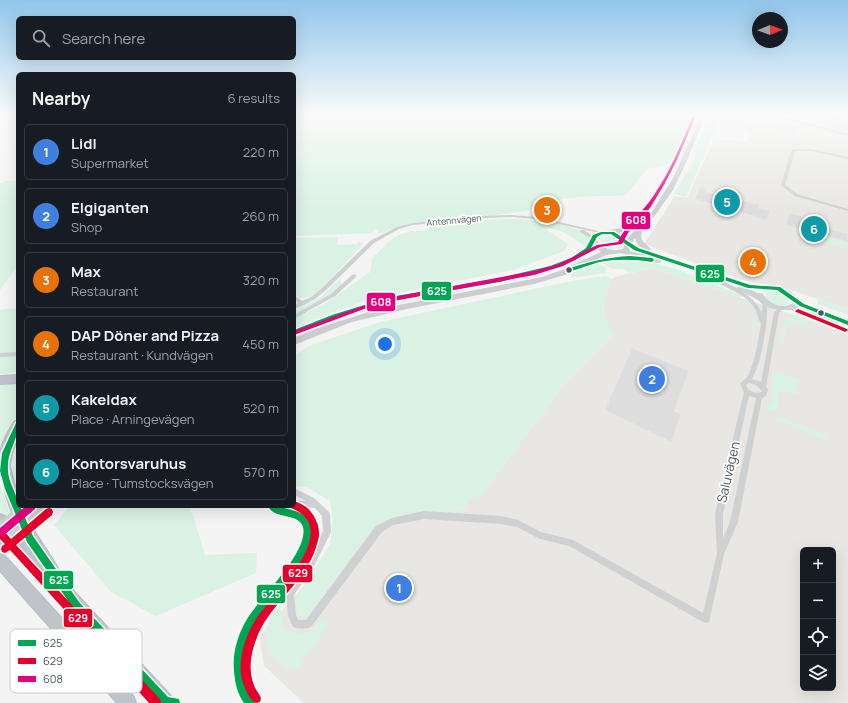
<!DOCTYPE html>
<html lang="en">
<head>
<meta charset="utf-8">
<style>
	:root { --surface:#171b24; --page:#20242c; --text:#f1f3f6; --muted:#9ea1a6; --line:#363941; --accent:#868d94 }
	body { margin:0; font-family:Manrope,sans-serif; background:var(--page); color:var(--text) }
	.controls { position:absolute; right:12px; bottom:12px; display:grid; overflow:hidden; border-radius:6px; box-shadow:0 4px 16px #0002 }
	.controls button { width:36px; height:36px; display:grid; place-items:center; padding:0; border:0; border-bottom:1px solid var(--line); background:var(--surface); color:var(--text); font:20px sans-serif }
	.compass { position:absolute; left:752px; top:12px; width:36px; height:36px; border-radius:50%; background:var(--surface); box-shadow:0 4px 16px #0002; rotate:89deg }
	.you { position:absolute; left:385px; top:344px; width:14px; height:14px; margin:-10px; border:3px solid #fff; border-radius:50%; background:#1a73e8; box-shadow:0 0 0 6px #1a73e833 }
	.badge { display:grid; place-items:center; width:26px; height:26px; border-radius:50%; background:var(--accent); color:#fff; font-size:13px; font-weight:700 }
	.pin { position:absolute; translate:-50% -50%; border:2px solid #fff; box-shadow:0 1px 4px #0006 }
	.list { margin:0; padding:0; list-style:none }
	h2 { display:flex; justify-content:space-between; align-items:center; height:52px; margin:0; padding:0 16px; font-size:17px }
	h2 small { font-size:13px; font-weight:400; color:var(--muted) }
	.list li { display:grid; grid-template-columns:26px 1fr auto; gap:12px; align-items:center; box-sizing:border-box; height:56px; margin:0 8px 8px; padding:0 8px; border:1px solid var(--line); border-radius:6px }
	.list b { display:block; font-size:15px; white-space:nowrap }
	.list p { margin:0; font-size:13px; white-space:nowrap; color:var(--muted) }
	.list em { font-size:13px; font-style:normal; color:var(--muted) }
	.icon { flex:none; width:22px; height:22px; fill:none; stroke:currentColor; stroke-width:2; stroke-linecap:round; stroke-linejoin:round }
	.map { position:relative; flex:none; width:848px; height:703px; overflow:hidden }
	.search { position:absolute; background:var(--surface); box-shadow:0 4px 16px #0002; left:16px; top:16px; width:280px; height:44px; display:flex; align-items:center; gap:10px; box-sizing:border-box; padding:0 14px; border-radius:6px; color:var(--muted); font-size:15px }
	.panel { position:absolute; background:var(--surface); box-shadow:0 4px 16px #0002; left:16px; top:72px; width:280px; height:436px; border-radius:6px }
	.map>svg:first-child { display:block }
	.commercial { fill:#e8e7e3; fill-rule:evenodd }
	.green { fill:#d9f2e3 }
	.building { fill:#ddddde; stroke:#e5e6e7 }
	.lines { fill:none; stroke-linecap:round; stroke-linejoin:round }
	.highway-casing { stroke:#b9bec3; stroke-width:2 }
	.street { fill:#ced0d2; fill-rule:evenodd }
	.secondary { fill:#ced0d4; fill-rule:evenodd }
	.primary { fill:#caced1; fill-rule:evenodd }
	.highway { fill:#bec4c9; fill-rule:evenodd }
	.primary-bridge { stroke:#caced1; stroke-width:13 }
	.bus-1-casing { stroke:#fff; stroke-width:3 }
	.bus-2-casing { stroke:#fff; stroke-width:3 }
	.bus-3-casing { stroke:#fff; stroke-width:3 }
	.bus-1 { fill:#00a651; fill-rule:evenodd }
	.bus-2 { fill:#e4002b; fill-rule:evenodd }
	.bus-3 { fill:#e5007d; fill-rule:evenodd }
	.bus-dot { fill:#4a5661; stroke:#fff; stroke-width:1.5 }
	.labels { text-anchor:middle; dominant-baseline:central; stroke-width:3.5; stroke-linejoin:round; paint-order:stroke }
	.far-street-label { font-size:9px; fill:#4a5661; stroke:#fff }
	.near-street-label { font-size:13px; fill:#4a5661; stroke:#fff }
	.key { fill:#fff; stroke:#c9ccd0; stroke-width:1 }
	.key-label { font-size:11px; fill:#4a5661 }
	.line-badge { stroke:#fff; stroke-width:1.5 }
	.badge-label { font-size:11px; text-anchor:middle; font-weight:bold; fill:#fff }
</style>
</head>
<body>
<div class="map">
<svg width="848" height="703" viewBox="0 0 848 703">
	<rect width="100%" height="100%" fill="#f4f4f4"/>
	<path class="commercial" d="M 721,114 L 759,114 L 806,125 L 809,114 L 848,114 L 848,309 L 778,286 L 754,283 L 735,278 L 644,244 L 675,196 L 687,198 L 714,139 L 746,141 L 753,134 L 739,127 L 720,125 L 723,119 Z
		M 652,268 L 848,333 L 848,703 L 304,703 L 264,666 L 259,636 L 381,500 L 489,484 L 543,413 L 560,388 L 615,333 L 605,323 L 603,304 L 612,279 L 615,277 ZM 803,550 L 833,550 L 833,688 L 803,688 Z"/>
	<path class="green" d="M 294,114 L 698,114 L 684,154 L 665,165 L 647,169 L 626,195 C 606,197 583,195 563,199 C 548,202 534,210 519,212 C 472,219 423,215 379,234 L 377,232 L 378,230 L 374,229 L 372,233 L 294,236 Z
		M 709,114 L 720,114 L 719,123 L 686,197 L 674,194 L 693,162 L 696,147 Z
		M 5,181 L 18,181 L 18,265 L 0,290 L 0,183 Z
		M 502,219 C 522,219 576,221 589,238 L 585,246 C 571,237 562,228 544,228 L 568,244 L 564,251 L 513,270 L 370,299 L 294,327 L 294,319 L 324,304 L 370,272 L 372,259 L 388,242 L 398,235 L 413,231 L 426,231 L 433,224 Z
		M 812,232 L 848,243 L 848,250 L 812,239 Z
		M 610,236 L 619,241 L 620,247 L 610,249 L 601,244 L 601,238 Z
		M 338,237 L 337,245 L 357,244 L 358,242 L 364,243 L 324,286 L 310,297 L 300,298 L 294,293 L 294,238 Z
		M 583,257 L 586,259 L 539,276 L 407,302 L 359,313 L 294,339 L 294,336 L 301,333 L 370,308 L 518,279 L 559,268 Z
		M 641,259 L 679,270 L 715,285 L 717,283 L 719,286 L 742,295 L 741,298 L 752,307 L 757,317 L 753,332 L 750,332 L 755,313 L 741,298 L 652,268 L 629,273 L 624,269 L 613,269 L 598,261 Z
		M 596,262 L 606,268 L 605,273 L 576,277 L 570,276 C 575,269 586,266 596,262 Z
		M 606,276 L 612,279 C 604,302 596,313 615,333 L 560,388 L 543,413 L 489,484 L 486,494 L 469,500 L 465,509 L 462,511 L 417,512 L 380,522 L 361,543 L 309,615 L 303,618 L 297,615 L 296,600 L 330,544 L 333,520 L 330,501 L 307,487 L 294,486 L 294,357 L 308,346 L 384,321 L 572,281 Z
		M 340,279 L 342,286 L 330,296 L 294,316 L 294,311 L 321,297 Z
		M 768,291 C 776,290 784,293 788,300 L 788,304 C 780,308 768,304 765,295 Z
		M 817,299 L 848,309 L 848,315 L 818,304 Z
		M 14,308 L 18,310 L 18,372 L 0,374 L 0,310 Z
		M 796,315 L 848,333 L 848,335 L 810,322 L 808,324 L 795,323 L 792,326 L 788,324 L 783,344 L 780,344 L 786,318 Z
		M 777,371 L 800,380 L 802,384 L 795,382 L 795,390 L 800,392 L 799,395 L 780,390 L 776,410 L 767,411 L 767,407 L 772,401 L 772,374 Z
		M 18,383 L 18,420 L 9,431 L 0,451 L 0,385 Z
		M 780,417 L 827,436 L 827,440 L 772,418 Z
		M 18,451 L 18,490 L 12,469 L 14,452 Z
		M 0,485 L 10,514 L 5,516 L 0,511 Z
		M 70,506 L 190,506 L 205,555 L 257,553 L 256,573 L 156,616 L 111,592 L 54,525 Z
		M 282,596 L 280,608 L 283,629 L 304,635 L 316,627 L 320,620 L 329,623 L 298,668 L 288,669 C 283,664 276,659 272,654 C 259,635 271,613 282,596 Z"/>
	<path class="building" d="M 827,114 L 839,114 L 838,119 L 848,121 L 847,130 L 825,125 Z
		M 784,124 L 797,126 L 795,134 L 782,131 Z
		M 700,187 L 708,189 L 707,192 L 760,205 L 759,208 L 770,211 L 767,220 L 695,199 Z
		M 558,206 L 559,211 L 552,213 L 541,213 L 537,208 Z
		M 789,213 L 805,217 L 804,222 L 848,234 L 848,242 L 786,225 Z
		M 632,348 L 689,371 L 674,411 L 681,414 L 671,442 L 605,410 Z"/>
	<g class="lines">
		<g class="highway-casing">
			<path id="highway" d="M 18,375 L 18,383 L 0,384 L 0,376 Z
				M 18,420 L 18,436 L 12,454 L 10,466 L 18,498 L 18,506 L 21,506 L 35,532 L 57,566 L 59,571 L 58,574 L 172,697 L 174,703 L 155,703 L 0,531 L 0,514 L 5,516 L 22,535 C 9,510 0,482 0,453 C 2,442 8,431 14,422 Z
				M 0,554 L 5,556 L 134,697 L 136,703 L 117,703 L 0,571 Z"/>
		</g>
		<path class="street" d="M 767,114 L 772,114 L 798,121 L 801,114 L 803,114 L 800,121 L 848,134 L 848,136 Z
			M 793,149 L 812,149 L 848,157 L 848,159 L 812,151 L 795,151 L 785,185 L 797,194 L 848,209 L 848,211 L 795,196 L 782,186 L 781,185 L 790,153 Z
			M 512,215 L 537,217 L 603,232 L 605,233 L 603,234 L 537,219 L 512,217 L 481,218 L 413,225 L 399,229 L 374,243 L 326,290 L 315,299 L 304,305 L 294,309 L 294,305 L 298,303 L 294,300 L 294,295 L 302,301 L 311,297 L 322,288 L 370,241 L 397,227 L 413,223 L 481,216 Z
			M 580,230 L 584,230 L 596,238 L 594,239 L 592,239 L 580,232 Z
			M 354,274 L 356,275 L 356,277 L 335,296 L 294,319 L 294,315 L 331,294 L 352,275 Z
			M 712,277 C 733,285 752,293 762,313 L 763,302 L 765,300 L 767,302 C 768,323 762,360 752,379 L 761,382 L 774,313 L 779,307 L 781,306 L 784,308 L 779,313 L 766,387 L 768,390 L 766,396 L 762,398 L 738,522 L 724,554 L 709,622 L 706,623 L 703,622 L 569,546 L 540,539 L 517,527 L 501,524 L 424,519 L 393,525 L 382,532 L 311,627 C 306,629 298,629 293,627 L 288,616 L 286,594 L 308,560 L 323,531 L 322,516 L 315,508 L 293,506 L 294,506 L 294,500 L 306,501 L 294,495 L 294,488 L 314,498 L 329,512 L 330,515 L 331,531 L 330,534 L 314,566 L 294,595 L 296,615 L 298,620 L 306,620 L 376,526 L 392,518 L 424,511 L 501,516 L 518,520 L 541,532 L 573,540 L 703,613 L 717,553 L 715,514 L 744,392 L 740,384 C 742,381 745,380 747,377 C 754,367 759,337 761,324 C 758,319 757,312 754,307 C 744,293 725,287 710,280 L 710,278 ZM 749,383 L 756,385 L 762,391 L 761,392 C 755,394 749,392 746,385 ZM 749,396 L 756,398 L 730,522 L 723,538 L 723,514 Z
			M 18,352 L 18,356 L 0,357 L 0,353 Z"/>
		<path class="secondary" d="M 641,224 L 644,226 C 639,240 641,240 651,249 L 648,251 L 750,285 L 780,286 L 790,291 L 805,303 L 848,320 L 848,326 L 838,322 L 838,325 L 835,326 L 791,310 L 782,310 L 770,308 L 762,304 L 758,300 L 739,290 L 737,288 L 740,286 L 662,260 L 661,262 L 659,263 C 629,258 613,259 584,267 L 582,266 L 582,264 C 599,258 616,254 634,256 L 620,253 L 620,251 L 622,250 L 640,253 L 625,245 L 628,243 L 642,248 C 633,242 634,235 638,226 ZM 646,255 L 658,259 L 644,257 ZM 749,289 L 777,290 L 795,303 C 792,303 791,304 789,305 C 778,309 767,301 762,293 L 757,293 ZM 796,304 L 799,307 L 815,313 L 796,306 Z"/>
		<path class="primary" d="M 702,114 L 706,114 L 685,165 L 673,190 L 656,214 L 634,239 L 629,252 L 606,255 L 568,274 L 534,284 L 407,309 L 352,322 L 294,345 L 294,338 L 318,328 L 378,309 L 542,277 L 562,270 L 601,252 L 594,246 C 570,280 421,294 377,305 C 358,310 340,316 322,324 C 313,327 304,332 294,335 L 294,328 C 326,315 358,304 392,296 C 440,285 490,282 538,268 C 554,264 572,258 585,248 C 589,244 590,239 593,235 L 604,231 L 621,228 L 645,212 L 647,211 L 650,213 L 652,212 L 673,178 ZM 648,215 L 627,239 L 619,233 L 625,231 ZM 602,235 C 611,234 619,236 624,245 L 623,249 C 613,252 603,249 597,241 L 598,237 Z"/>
		<use href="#highway" class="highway"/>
		<path class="primary-bridge" d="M 0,530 L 28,506
			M 0,543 L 44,506"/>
		<g class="bus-1-casing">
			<path id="bus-1" d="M 601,232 L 614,232 L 638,248 L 750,285 L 780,287 L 804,304 L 848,321 L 848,325 L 800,306 L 777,290 L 748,288 L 634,250 L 611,234 L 602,234 L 597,237 L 590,250 L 575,260 L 554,268 L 500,282 L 390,301 L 336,317 L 294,334 L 294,330 L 332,315 L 390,297 L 500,278 L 550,266 L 571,258 L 586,248 L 593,235 Z
				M 630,256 L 652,258 L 654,260 L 652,262 C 634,259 617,259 599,262 C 589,265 579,269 569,272 L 566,270 L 567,269 C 588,262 608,257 630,256 Z
				M 18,422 C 18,426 19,431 17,434 C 13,447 7,456 8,470 C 8,483 18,494 18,506 L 20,506 L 33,536 L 79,602 L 168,697 L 179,699 L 180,703 L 160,703 L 73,608 L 27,542 L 5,489 L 0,471 L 2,453 L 16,423 Z
				M 268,506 C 277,506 284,508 292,510 C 345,524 275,595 260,615 C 254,623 249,632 246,642 C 242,657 241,676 247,690 C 249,695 253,698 255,703 L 244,703 C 237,693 235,683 234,671 C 232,653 238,634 247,619 C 260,597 309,552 303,527 C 298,512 274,520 268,506 Z"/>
		</g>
		<g class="bus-2-casing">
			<path id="bus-2" d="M 798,309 L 847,329 L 848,330 L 845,332 L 843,331 L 796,312 L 795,311 Z
				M 294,501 C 304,504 310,509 315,518 C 316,521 318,524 318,526 C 319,529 319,533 319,536 C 318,542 316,547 314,553 C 301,586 267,607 256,640 C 251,653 248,671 254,685 C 255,689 259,693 261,698 L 260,702 L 256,703 C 249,700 246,690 243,683 C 236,663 245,636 256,619 C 273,594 345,529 291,508 L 291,506 L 294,506 Z
				M 49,508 L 52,509 L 53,512 L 52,515 L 16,545 L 160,699 L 161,703 L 149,703 L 10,550 L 5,553 L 2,552 L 1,549 L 2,546 L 5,544 L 0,539 L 0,529 L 3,530 L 11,539 L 46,509 Z"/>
		</g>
		<g class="bus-3-casing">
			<path id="bus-3" d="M 693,114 L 697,114 L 676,162 L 664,185 L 650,208 L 628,233 L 622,244 L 600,247 L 563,266 L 534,275 L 388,302 L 364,309 L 294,335 L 294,331 L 360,307 L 388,298 L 534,271 L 559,264 L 597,245 L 618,242 C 625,225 642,213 652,198 C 670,172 682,143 693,114 Z
				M 26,506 L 36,506 L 35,509 L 3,536 L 0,537 L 0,528 Z"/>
		</g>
		<use href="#bus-1" class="bus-1"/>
		<use href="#bus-2" class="bus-2"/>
		<use href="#bus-3" class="bus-3"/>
	</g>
	<linearGradient id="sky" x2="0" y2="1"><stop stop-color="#91c6eb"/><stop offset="0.54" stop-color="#fafafa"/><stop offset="1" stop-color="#fafafa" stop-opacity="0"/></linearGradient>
	<rect width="848" height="212" fill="url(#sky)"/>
	<g class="bus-dot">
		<circle cx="569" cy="270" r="3.5"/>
		<circle cx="821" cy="313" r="3.5"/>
	</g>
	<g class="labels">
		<g class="far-street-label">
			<text transform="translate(454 220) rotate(-5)">Antennvägen</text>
		</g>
		<g class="near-street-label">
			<text transform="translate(728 472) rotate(-77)">Saluvägen</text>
		</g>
	</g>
	<rect x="10" y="629" width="132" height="64" rx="6" class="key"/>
	<rect x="18" y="640" width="18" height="6" fill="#00a651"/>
	<rect x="18" y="658" width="18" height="6" fill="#e4002b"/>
	<rect x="18" y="676" width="18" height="6" fill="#e5007d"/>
	<g class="key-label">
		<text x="43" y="647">625</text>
		<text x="43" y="665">629</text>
		<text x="43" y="683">608</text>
	</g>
	<g class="line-badge">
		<rect x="621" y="211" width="30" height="19" rx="4" fill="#e5007d"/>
		<rect x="695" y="264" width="30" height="19" rx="4" fill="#00a651"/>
		<rect x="421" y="281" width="31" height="20" rx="4" fill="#00a651"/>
		<rect x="366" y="292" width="30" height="20" rx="4" fill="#e5007d"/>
		<rect x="282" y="564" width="31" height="19" rx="4" fill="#e4002b"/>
		<rect x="43" y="570" width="31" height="20" rx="4" fill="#00a651"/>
		<rect x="256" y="584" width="30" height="20" rx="4" fill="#00a651"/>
		<rect x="63" y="608" width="30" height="20" rx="4" fill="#e4002b"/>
	</g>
	<g class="badge-label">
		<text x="636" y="224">608</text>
		<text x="710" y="278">625</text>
		<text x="437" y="295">625</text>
		<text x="381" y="306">608</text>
		<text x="298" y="577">629</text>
		<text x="59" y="584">625</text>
		<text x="271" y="598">625</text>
		<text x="78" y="622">629</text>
	</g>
</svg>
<div class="controls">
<button>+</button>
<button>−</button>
<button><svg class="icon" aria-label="locate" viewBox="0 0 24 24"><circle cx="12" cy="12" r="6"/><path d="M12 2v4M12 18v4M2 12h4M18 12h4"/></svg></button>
<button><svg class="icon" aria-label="layers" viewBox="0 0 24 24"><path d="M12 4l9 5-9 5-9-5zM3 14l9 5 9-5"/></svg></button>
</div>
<svg class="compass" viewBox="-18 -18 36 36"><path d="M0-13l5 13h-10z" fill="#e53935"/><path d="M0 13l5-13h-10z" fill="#9ea1a6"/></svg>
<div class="you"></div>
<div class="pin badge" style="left:399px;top:588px;background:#3f7fe0">1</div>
<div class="pin badge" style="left:652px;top:379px;background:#3f7fe0">2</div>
<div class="pin badge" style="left:547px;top:210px;background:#e8710a">3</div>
<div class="pin badge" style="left:753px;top:262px;background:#e8710a">4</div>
<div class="pin badge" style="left:727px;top:202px;background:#0f9aa8">5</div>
<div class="pin badge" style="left:814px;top:229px;background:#0f9aa8">6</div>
<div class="search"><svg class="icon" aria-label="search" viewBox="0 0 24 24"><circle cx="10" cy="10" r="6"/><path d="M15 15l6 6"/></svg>Search here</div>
<section class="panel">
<h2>Nearby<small>6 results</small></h2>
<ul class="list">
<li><span class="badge" style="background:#3f7fe0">1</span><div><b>Lidl</b><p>Supermarket</p></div><em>220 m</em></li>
<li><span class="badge" style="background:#3f7fe0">2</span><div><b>Elgiganten</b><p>Shop</p></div><em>260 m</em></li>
<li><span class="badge" style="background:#e8710a">3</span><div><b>Max</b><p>Restaurant</p></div><em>320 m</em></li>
<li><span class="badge" style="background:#e8710a">4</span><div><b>DAP Döner and Pizza</b><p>Restaurant · Kundvägen</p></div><em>450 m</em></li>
<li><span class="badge" style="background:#0f9aa8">5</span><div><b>Kakeldax</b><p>Place · Arningevägen</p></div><em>520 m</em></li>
<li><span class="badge" style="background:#0f9aa8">6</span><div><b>Kontorsvaruhus</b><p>Place · Tumstocksvägen</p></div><em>570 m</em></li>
</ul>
</section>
</div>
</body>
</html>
